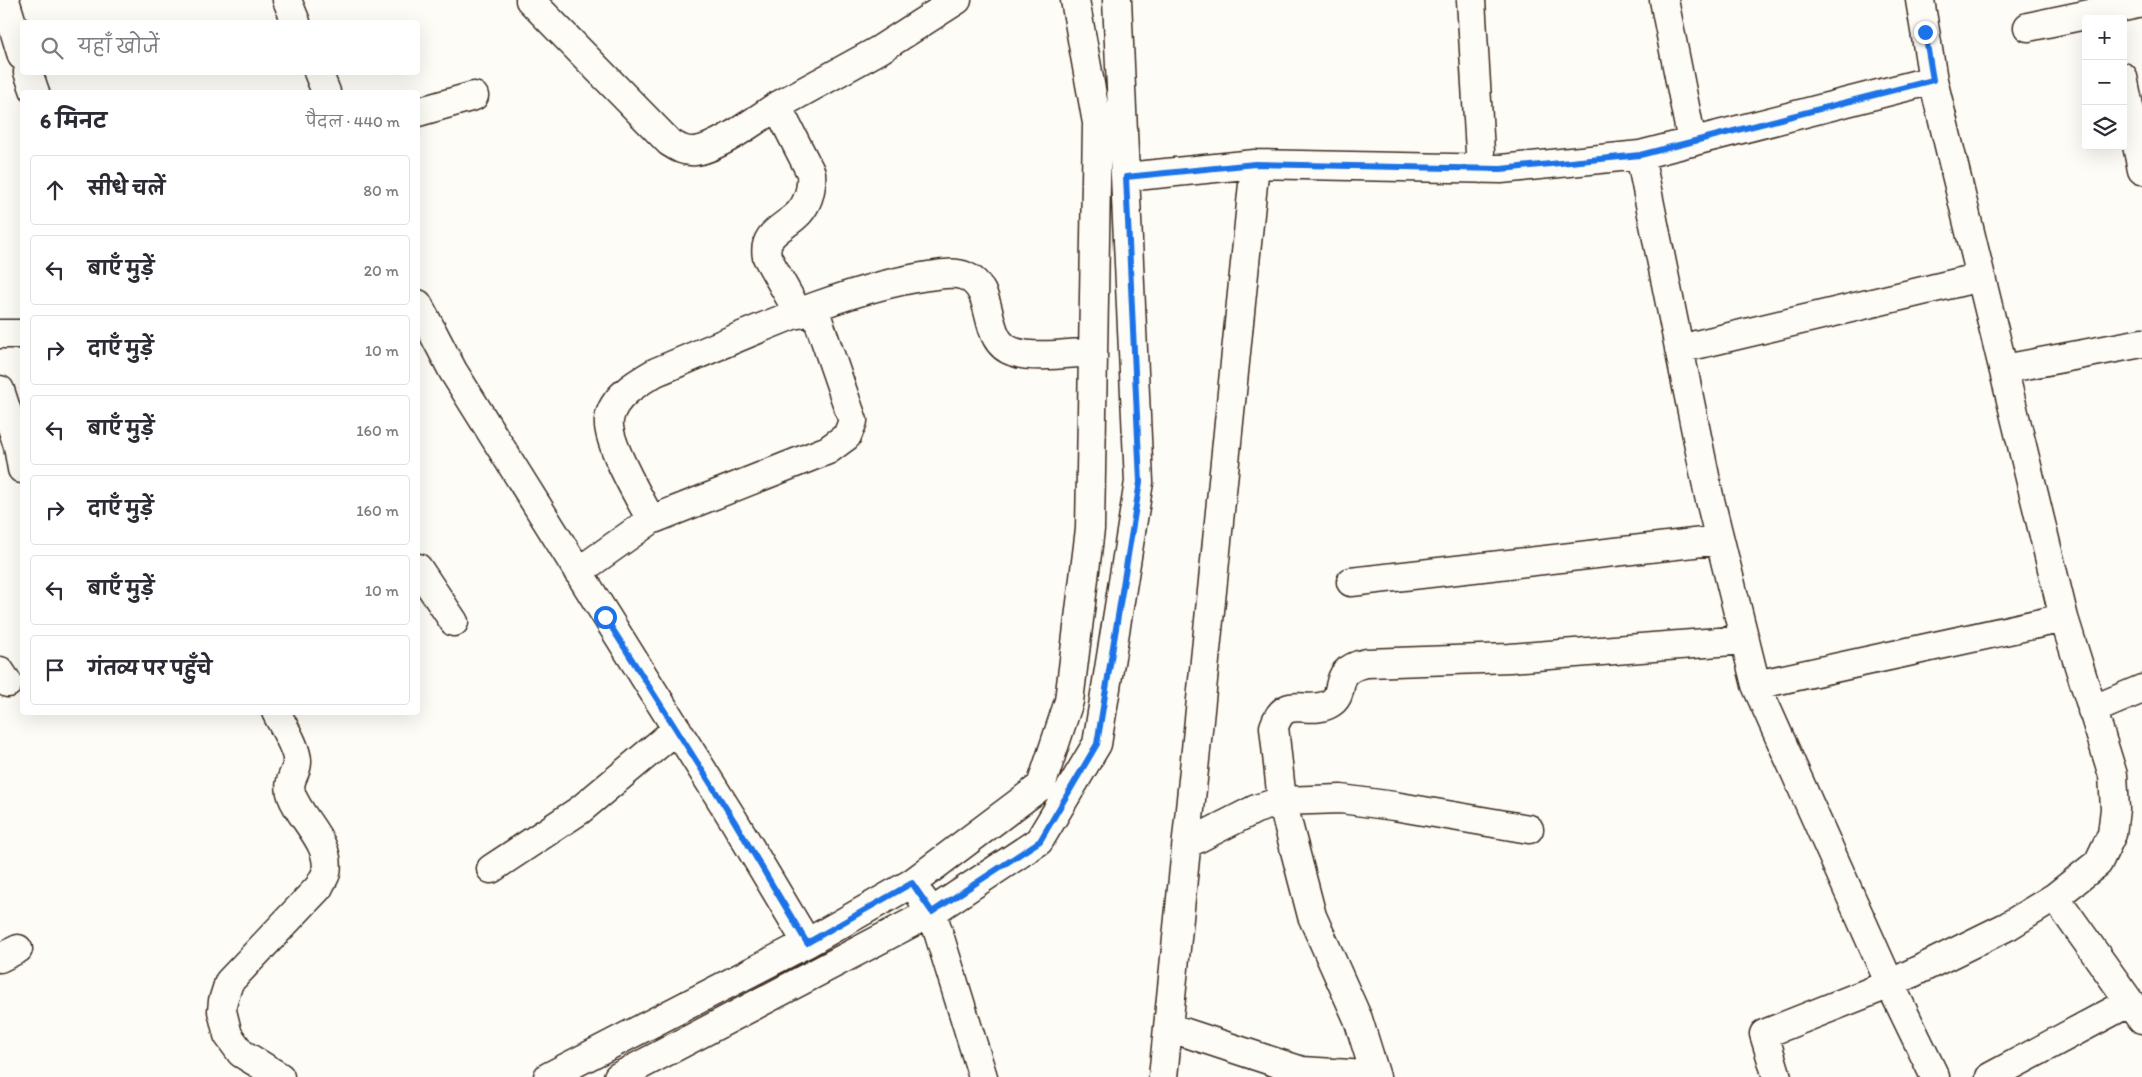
<!DOCTYPE html>
<html lang="hi">
<head>
<meta charset="utf-8">
<style>
	:root { --surface:#fff; --page:#f2f2f3; --text:#2b2b33; --muted:#7c7c81; --line:#e1e1e2 }
	body { margin:0; font-family:Itim,"Playpen Sans Deva",sans-serif; background:var(--page); color:var(--text) }
	.controls { position:absolute; right:15px; top:15px; display:grid; overflow:hidden; border-radius:5px; box-shadow:0 5px 20px #0002 }
	.controls button { width:45px; height:45px; display:grid; place-items:center; padding:0; border:0; border-bottom:1px solid var(--line); background:var(--surface); color:var(--text); font:25px sans-serif }
	.stop { position:absolute; width:15px; height:15px; margin:-11px; border:4px solid #1a73e8; border-radius:50%; background:#fff }
	.stop.end { background:#1a73e8; border-color:#fff; box-shadow:0 1px 5px #0008 }
	.list { margin:0; padding:0; list-style:none }
	h2 { display:flex; justify-content:space-between; align-items:center; height:65px; margin:0; padding:0 20px; font-size:21px }
	h2 small { font-size:16px; font-weight:400; color:var(--muted) }
	.list li { display:grid; grid-template-columns:32px 1fr auto; gap:15px; align-items:center; box-sizing:border-box; height:70px; margin:0 10px 10px; padding:0 10px; border:1px solid var(--line); border-radius:5px }
	.list b { display:block; font-size:19px; white-space:nowrap }
	.list em { font-size:16px; font-style:normal; color:var(--muted) }
	.icon { flex:none; width:28px; height:28px; fill:none; stroke:currentColor; stroke-width:2; stroke-linecap:round; stroke-linejoin:round }
	.map { position:relative; flex:none; width:2142px; height:1077px; overflow:hidden }
	.search { position:absolute; background:var(--surface); box-shadow:0 5px 20px #0002; left:20px; top:20px; width:400px; height:55px; display:flex; align-items:center; gap:12px; box-sizing:border-box; padding:0 18px; border-radius:5px; color:var(--muted); font-size:19px }
	.panel { position:absolute; background:var(--surface); box-shadow:0 5px 20px #0002; left:20px; top:90px; width:400px; height:625px; border-radius:5px }
	.map>svg:first-child { display:block }
	.lines { fill:none; stroke-linecap:round; stroke-linejoin:round }
	.minor-casing { stroke:#3b2a1e; stroke-width:31 }
	.minor { stroke:#fdfcf7; stroke-width:28 }
	.route { stroke:#1a73e8; stroke-width:6 }
</style>
</head>
<body>
<div class="map">
<svg width="2142" height="1077" viewBox="0 0 2142 1077">
	<rect width="100%" height="100%" fill="#fdfcf7"/>
	<filter id="ink" filterUnits="userSpaceOnUse"><feTurbulence type="fractalNoise" baseFrequency=".02" numOctaves="2"/><feDisplacementMap in="SourceGraphic" scale="10" xChannelSelector="R" yChannelSelector="G"/><feConvolveMatrix kernelMatrix="1 2 1 2 8 2 1 2 1" color-interpolation-filters="sRGB"/></filter>
	<g filter="url(#ink)">
		<g class="lines">
			<g class="minor-casing">
				<path id="minor" d="M 5,0 L 22,56
					M 287,0 L 296,22
					M 530,0 L 669,142 C 677,147 684,152 695,151 C 717,149 757,119 777,106
					M 1471,0 L 1481,169
					M 1664,0 L 1692,142
					M 2028,27 L 2142,3
					M 28,72 L 35,92
					M 318,72 L 326,92
					M 2123,77 L 2142,170
					M 1933,80 L 1640,155 L 1709,496 L 1756,685 L 1890,984 L 1935,1077
					M 418,112 L 474,96
					M 1126,177 L 1255,164 L 1501,169 L 1640,155
					M 418,304 L 453,371 L 733,819 L 807,943
					M 799,314 L 767,257 C 762,233 785,228 799,213 C 809,202 812,188 811,173 L 777,106 L 879,50 L 957,0
					M 0,334 L 22,334
					M 1679,349 L 1981,277
					M 2004,369 L 2142,343
					M 0,390 L 18,446 L 22,469
					M 651,520 C 640,499 606,442 609,420 C 612,397 637,383 656,372 C 742,337 836,290 928,276 C 940,275 953,271 965,276 C 998,289 980,342 1014,352 C 1035,359 1071,353 1093,352
					M 418,568 L 454,622
					M 578,572 L 651,520 L 828,450 L 847,436 L 853,421 L 814,308
					M 1351,582 L 1720,540
					M 0,671 L 8,683
					M 1756,685 L 2064,618 L 1933,80 L 1920,0
					M 2092,710 L 2142,689
					M 276,712 C 282,724 298,750 297,762 C 297,774 286,780 292,796 C 301,820 332,844 326,873 C 325,877 321,882 319,887 L 229,982 L 223,1001 L 222,1011 L 228,1035 L 241,1053 L 280,1077
					M 1529,829 L 1394,806 L 1341,799 L 1282,801 L 1274,727 C 1285,693 1306,716 1329,704 C 1349,694 1328,670 1367,663 L 1510,658 L 1745,640
					M 1187,844 L 1256,809 L 1282,801 L 1312,916 L 1358,1019 L 1376,1077
					M 491,869 L 580,810 L 677,729
					M 921,897 L 932,912 L 983,1077
					M 2055,897 L 2142,1019
					M 0,958 L 18,949
					M 1168,1027 L 1302,1071 L 1366,1075 L 1368,1077
					M 548,1077 L 807,943 L 912,883 L 1041,786 L 1069,701 L 1090,529 L 1097,123 L 1075,0
					M 618,1077 L 932,912 L 1039,841 L 1097,744 L 1139,482 L 1117,0
					M 1163,1077 L 1255,164
					M 1777,1077 L 1764,1034 L 1890,984 L 2008,926 L 2055,897 L 2098,863 L 2112,834 L 2115,809 L 2113,775 L 2064,618
					M 1990,1077 L 2130,1002"/>
			</g>
			<use href="#minor" class="minor"/>
		</g>
	</g>
	<g class="lines" filter="url(#ink)">
		<path class="route" d="M 605,617 L 733,819 L 807,943 L 912,883 L 932,912 L 1040,841 L 1097,744 L 1140,482 L 1126,177 L 1255,164 L 1501,169 L 1640,155 L 1933,80 L 1925,32"/>
	</g>
</svg>
<div class="controls">
<button>+</button>
<button>−</button>
<button><svg class="icon" aria-label="layers" viewBox="0 0 24 24"><path d="M12 4l9 5-9 5-9-5zM3 14l9 5 9-5"/></svg></button>
</div>
<div class="stop" style="left:605px;top:617px"></div>
<div class="stop end" style="left:1925px;top:32px"></div>
<div class="search"><svg class="icon" aria-label="search" viewBox="0 0 24 24"><circle cx="10" cy="10" r="6"/><path d="M15 15l6 6"/></svg>यहाँ खोजें</div>
<section class="panel">
<h2>6 मिनट<small>पैदल · 440 m</small></h2>
<ul class="list">
<li><svg class="icon" aria-label="ahead" viewBox="0 0 24 24"><path d="M12 20V5M6 11l6-6 6 6"/></svg><div><b>सीधे चलें</b></div><em>80 m</em></li>
<li><svg class="icon" aria-label="left" viewBox="0 0 24 24"><path d="M17 20v-9H6M10 6l-5 5 5 5"/></svg><div><b>बाएँ मुड़ें</b></div><em>20 m</em></li>
<li><svg class="icon" aria-label="right" viewBox="0 0 24 24"><path d="M7 20v-9h11M14 6l5 5-5 5"/></svg><div><b>दाएँ मुड़ें</b></div><em>10 m</em></li>
<li><svg class="icon" aria-label="left" viewBox="0 0 24 24"><path d="M17 20v-9H6M10 6l-5 5 5 5"/></svg><div><b>बाएँ मुड़ें</b></div><em>160 m</em></li>
<li><svg class="icon" aria-label="right" viewBox="0 0 24 24"><path d="M7 20v-9h11M14 6l5 5-5 5"/></svg><div><b>दाएँ मुड़ें</b></div><em>160 m</em></li>
<li><svg class="icon" aria-label="left" viewBox="0 0 24 24"><path d="M17 20v-9H6M10 6l-5 5 5 5"/></svg><div><b>बाएँ मुड़ें</b></div><em>10 m</em></li>
<li><svg class="icon" aria-label="arrive" viewBox="0 0 24 24"><path d="M6 21V4h12l-3 4 3 4H6"/></svg><div><b>गंतव्य पर पहुँचे</b></div></li>
</ul>
</section>
</div>
</body>
</html>
